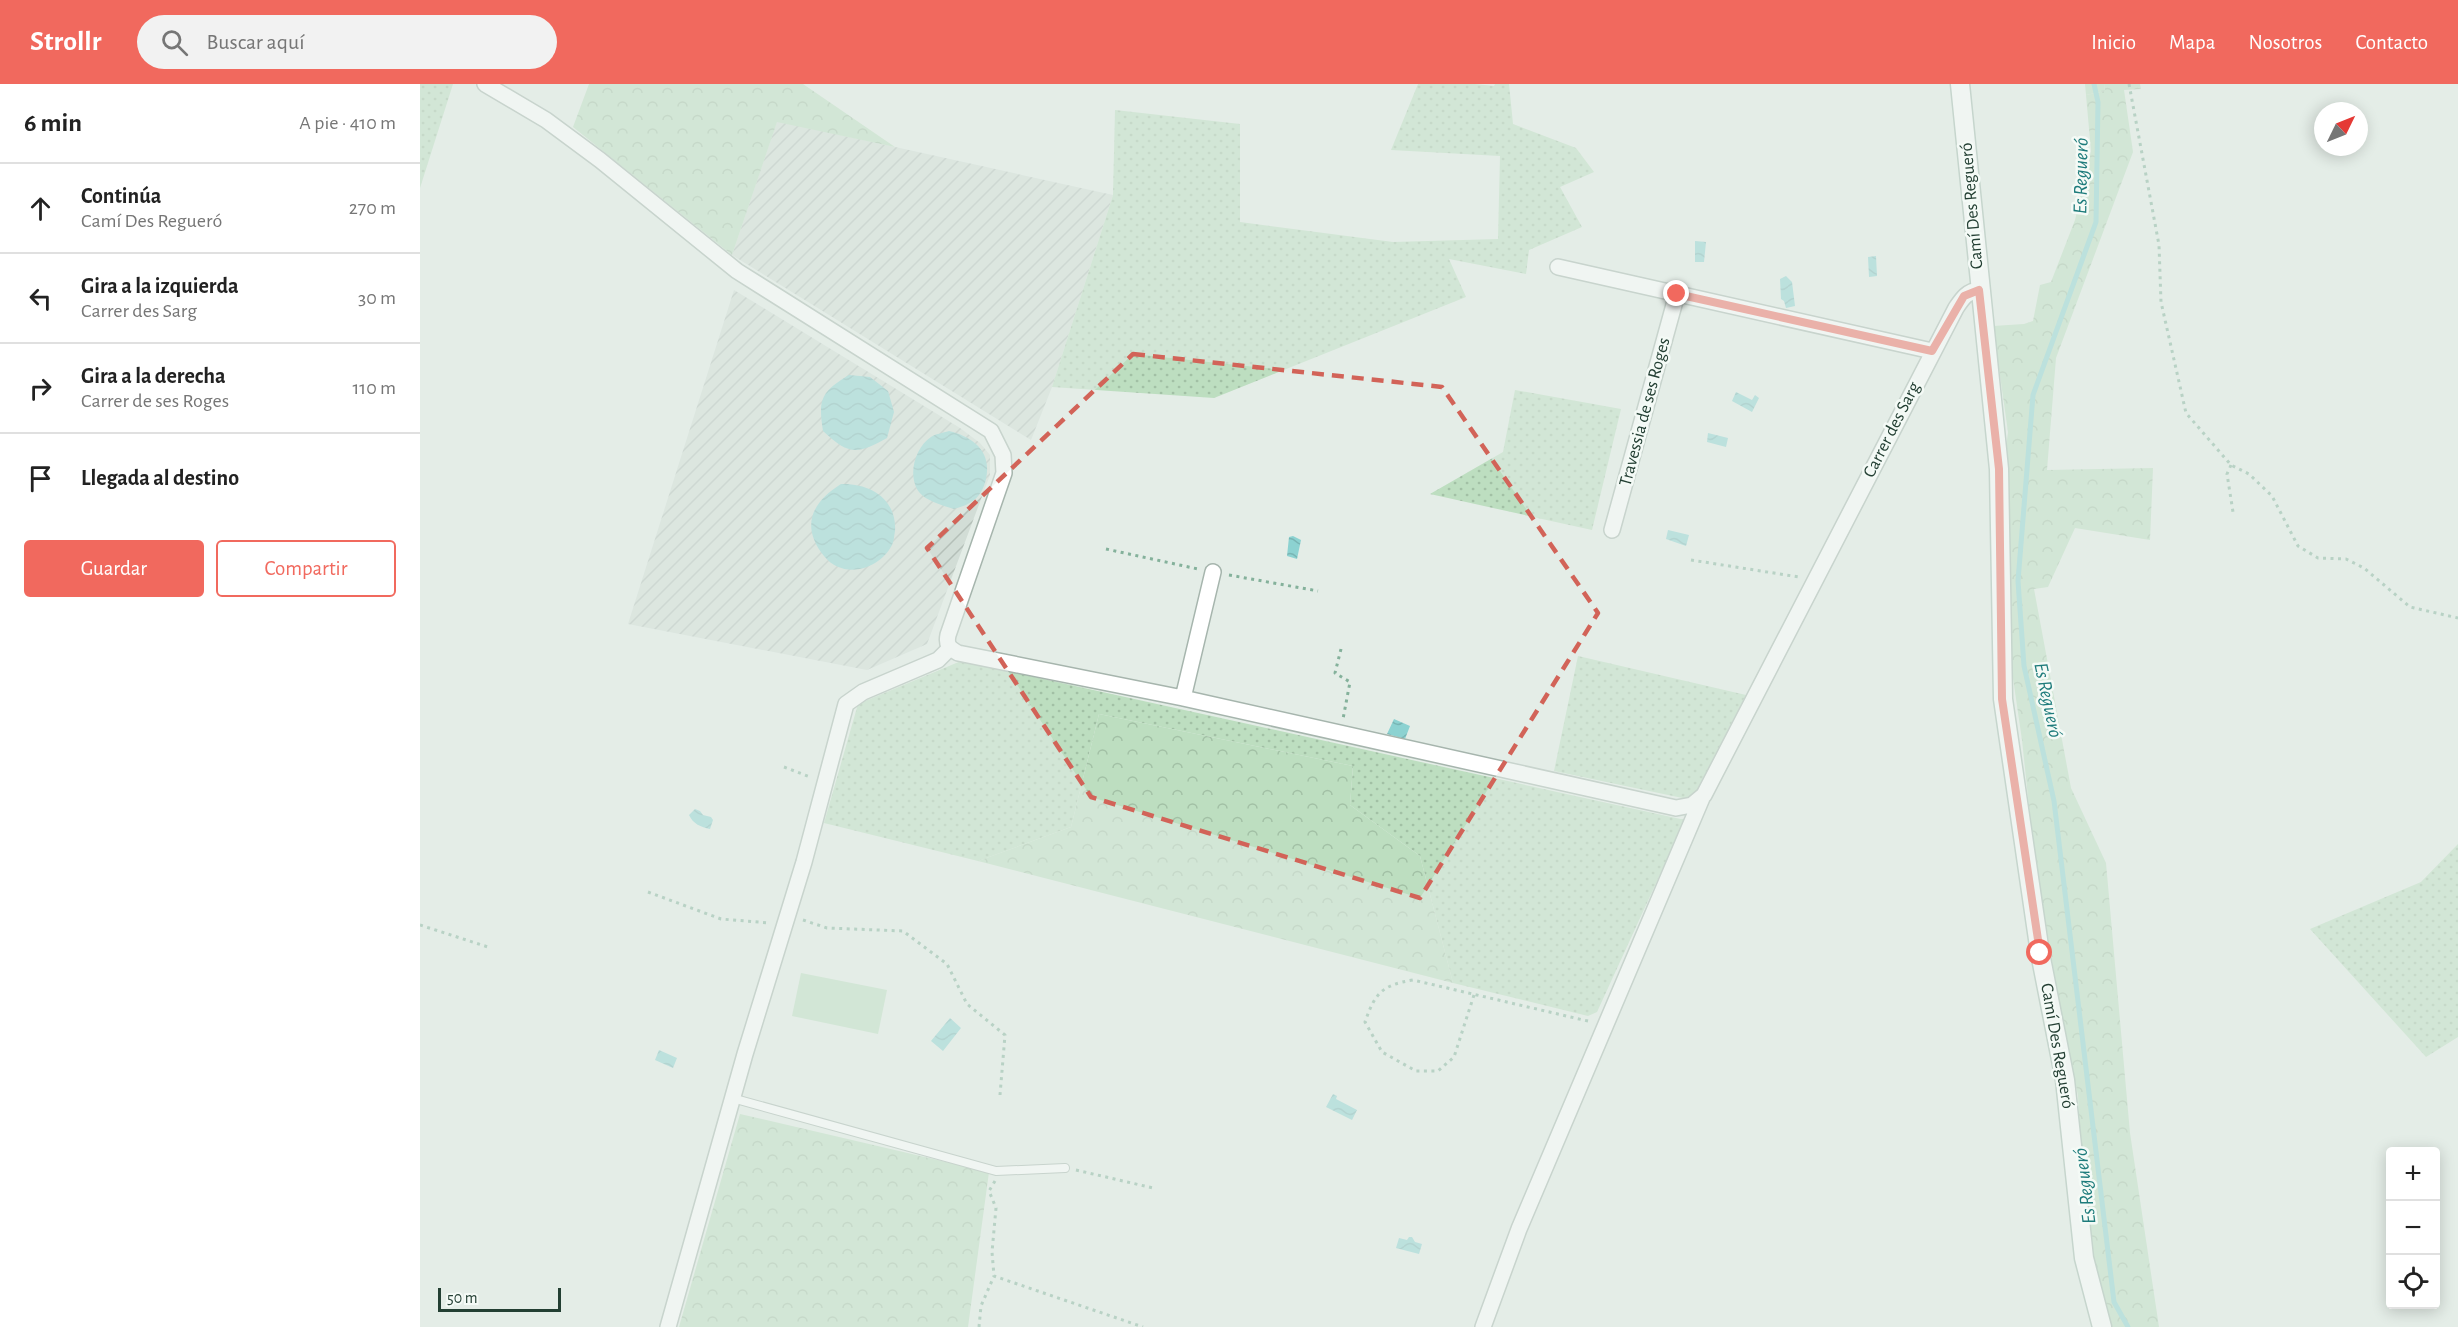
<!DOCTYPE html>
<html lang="es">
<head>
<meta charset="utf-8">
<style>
	:root { --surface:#fff; --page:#f2f2f2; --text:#222; --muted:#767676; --line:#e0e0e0; --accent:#f1695e }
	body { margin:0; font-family:"Alegreya Sans",sans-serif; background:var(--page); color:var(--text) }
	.controls { position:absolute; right:18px; bottom:18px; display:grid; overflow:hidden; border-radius:6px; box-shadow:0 3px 15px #0003 }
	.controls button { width:54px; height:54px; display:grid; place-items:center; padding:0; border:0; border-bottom:2px solid var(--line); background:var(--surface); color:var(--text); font:30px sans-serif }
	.compass { position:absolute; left:1894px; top:18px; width:54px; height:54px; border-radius:50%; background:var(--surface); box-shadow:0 3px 15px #0003; rotate:47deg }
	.scale { position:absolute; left:18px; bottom:15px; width:123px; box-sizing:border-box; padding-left:6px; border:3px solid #233f33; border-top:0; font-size:16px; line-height:21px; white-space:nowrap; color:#233f33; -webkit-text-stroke:4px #f4faf6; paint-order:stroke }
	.stop { position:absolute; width:18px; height:18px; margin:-14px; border:4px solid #f1695e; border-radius:50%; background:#fff }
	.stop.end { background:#f1695e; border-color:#fff; box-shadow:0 2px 6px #0008 }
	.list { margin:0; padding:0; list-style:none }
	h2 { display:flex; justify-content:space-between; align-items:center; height:78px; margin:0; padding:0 24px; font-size:26px }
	h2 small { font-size:20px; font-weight:400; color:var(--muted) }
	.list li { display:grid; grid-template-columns:39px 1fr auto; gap:18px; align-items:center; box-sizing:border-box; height:90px; padding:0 24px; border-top:2px solid var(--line) }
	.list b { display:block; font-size:22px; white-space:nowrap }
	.list p { margin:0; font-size:20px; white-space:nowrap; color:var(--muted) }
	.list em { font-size:20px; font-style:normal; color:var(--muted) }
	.actions { display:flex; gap:12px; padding:18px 24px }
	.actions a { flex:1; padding:14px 0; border:2px solid var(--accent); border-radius:6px; text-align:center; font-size:21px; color:var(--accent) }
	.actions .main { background:var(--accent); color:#fff }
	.icon { flex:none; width:33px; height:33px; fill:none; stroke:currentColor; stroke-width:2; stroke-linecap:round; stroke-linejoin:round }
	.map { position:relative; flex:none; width:2038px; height:1243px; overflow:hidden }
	header { display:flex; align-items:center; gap:36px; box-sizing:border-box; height:84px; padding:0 30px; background:var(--accent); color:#fff }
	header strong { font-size:28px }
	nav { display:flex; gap:33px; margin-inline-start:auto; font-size:21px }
	.search { width:420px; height:54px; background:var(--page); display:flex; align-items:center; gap:15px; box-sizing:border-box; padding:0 21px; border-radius:33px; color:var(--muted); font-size:22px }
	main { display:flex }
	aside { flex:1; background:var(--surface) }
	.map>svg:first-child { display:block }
	.industrial { fill:url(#industrial-furrows) }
	.grass { fill:url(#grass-dots) }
	.forest { fill:url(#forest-crowns) }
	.wetland { fill:url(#wetland-marsh) }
	.garden { fill:#bddec0 }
	.water { fill:url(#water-waves) }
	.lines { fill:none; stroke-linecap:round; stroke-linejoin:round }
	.stream { stroke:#8cd2d1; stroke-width:5 }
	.lane-casing { stroke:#a6b5ad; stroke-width:10 }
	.street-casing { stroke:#a6b5ad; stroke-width:18 }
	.secondary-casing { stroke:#a2b9ad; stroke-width:21 }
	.path { stroke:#84b19b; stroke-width:3; stroke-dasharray:3 4.5; stroke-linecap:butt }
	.lane { stroke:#fff; stroke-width:8 }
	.street { stroke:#fff; stroke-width:15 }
	.secondary { stroke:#fff; stroke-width:18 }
	.route { stroke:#f1695e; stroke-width:8 }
	.marked { fill:none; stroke:#d26358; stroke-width:4.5; stroke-dasharray:12 8; stroke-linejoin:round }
	.labels { text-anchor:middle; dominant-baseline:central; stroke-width:5; stroke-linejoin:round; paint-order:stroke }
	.street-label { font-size:18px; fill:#233f33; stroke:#f4faf6 }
	.water-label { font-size:20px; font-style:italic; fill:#1d7b7b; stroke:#f4faf6 }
</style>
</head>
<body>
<header>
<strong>Strollr</strong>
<div class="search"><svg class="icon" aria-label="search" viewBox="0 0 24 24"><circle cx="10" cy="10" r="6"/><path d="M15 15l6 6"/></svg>Buscar aquí</div>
<nav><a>Inicio</a><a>Mapa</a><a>Nosotros</a><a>Contacto</a></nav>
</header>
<main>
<aside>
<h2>6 min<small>A pie · 410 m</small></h2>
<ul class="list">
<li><svg class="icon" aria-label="ahead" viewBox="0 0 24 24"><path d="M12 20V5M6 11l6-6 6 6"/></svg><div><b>Continúa</b><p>Camí Des Regueró</p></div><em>270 m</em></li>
<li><svg class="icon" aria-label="left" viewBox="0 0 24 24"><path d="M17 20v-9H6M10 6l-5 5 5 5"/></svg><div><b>Gira a la izquierda</b><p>Carrer des Sarg</p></div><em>30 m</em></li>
<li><svg class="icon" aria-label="right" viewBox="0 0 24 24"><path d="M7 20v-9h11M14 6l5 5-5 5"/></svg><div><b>Gira a la derecha</b><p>Carrer de ses Roges</p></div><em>110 m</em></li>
<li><svg class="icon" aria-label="arrive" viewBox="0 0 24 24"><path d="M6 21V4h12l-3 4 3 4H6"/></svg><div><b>Llegada al destino</b></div></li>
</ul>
<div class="actions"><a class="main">Guardar</a><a>Compartir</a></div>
</aside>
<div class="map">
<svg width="2038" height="1243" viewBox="0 0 2038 1243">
	<defs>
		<pattern id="industrial-furrows" width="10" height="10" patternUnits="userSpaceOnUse" patternTransform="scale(1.5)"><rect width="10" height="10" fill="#d2ddd6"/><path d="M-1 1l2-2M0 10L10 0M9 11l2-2" fill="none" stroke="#b4bfb8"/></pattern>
		<pattern id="grass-dots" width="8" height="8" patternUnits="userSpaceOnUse" patternTransform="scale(1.5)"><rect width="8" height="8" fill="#bddec0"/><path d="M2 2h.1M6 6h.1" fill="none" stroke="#a2c0a5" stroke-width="1.8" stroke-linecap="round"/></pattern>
		<pattern id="forest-crowns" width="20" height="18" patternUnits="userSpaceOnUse" patternTransform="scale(1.5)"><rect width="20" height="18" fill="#bddec0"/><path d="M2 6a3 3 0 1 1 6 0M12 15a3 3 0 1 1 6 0" fill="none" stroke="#a2c0a5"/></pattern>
		<pattern id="wetland-marsh" width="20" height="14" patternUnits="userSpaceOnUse" patternTransform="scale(1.5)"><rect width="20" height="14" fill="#bddec0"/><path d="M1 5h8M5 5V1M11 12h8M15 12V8" fill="none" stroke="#a2c0a5"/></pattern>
		<pattern id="water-waves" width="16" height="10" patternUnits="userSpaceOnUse" patternTransform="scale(1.5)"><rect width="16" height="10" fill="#8cd2d1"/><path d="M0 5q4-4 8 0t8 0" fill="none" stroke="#78b5b4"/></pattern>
	</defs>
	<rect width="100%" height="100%" fill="#e4ede7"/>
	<path class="industrial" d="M 357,37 L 693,111 L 632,303 L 611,356 L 312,171 Z
		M 314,206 L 540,344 L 560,359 L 570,371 L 570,391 L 507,560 L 447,586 L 208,540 Z"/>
	<path class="grass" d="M 0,0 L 33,0 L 0,104 Z
		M 998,0 L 1055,0 L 1074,2 L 1075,0 L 1089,0 L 1093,40 L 1156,64 L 1174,88 L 1140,103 L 1162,143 L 1109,166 L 1106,190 L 1029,175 L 1046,213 L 794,314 L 632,303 L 693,111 L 695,26 L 820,40 L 820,138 L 973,158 L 1078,155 L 1080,72 L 971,66 Z
		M 1095,306 L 1201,325 L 1172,446 L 1010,410 L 1083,368 Z
		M 1158,572 L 1326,611 L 1272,716 L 1134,687 Z
		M 541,577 L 1265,736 L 1177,928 L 1168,932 L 1033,899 L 1000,772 L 930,721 L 933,682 L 679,630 L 651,743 L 558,777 L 404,739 L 438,620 Z
		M 2038,760 L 2038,953 L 2006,973 L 1890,845 L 2001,798 Z"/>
	<path class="forest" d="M 169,0 L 383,0 L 475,63 L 357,38 L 312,171 L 153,43 Z
		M 1684,0 L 1720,0 L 1721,5 L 1704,6 L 1713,68 L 1636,274 L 1627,386 L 1733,384 L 1730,456 L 1655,444 L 1628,503 L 1614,505 L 1651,704 L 1686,779 L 1710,1049 L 1739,1243 L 1688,1243 L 1677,1205 L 1663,1103 L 1658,1012 L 1637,906 L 1614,770 L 1602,656 L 1588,560 L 1582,396 L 1588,348 L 1573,242 L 1604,240 L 1613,237 L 1620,201 L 1631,198 L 1655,136 L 1671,67 L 1666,11 L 1685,7 Z
		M 679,630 L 933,682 L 930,721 L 1000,772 L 1033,899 L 558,777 L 651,743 Z
		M 320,1030 L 569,1088 L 548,1243 L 259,1243 Z"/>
	<path class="wetland" d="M 1665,0 L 1684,0 L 1685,7 L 1666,11 Z"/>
	<path class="garden" d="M 381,889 L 467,906 L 458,950 L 372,932 Z"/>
	<path class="water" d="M 1275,157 L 1286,158 L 1284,178 L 1275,178 Z
		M 1456,172 L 1457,192 L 1449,193 L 1448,173 Z
		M 1366,192 L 1372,198 L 1375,222 L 1366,224 L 1364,217 L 1361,215 L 1360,195 Z
		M 429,291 L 450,293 L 468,307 L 474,328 L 467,354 C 436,371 429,371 403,347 C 398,315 401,308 429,291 Z
		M 1316,308 L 1332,316 L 1335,311 L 1339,314 L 1332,328 L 1312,317 Z
		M 529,347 C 553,353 572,367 566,395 C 564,404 559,414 551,418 C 546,422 539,423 534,425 C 522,421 504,417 497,405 C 488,388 496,363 511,353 C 515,350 523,349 529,347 Z
		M 1288,349 L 1308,354 L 1306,363 L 1287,358 Z
		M 421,400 C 450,399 477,415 475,447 C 474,452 474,457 472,461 C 459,486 423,496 404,472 C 380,442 392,418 421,400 Z
		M 1248,446 L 1269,451 L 1266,462 L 1246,455 Z
		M 873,452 L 881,456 L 877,475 L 867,472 L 869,453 Z
		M 974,635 L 990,642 L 985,655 L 967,650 Z
		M 275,725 L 280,727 L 283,731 L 291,733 L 293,736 L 290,745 C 281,743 273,740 269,731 Z
		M 530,934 L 541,944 L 523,967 L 511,957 Z
		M 239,966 L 257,974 L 253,984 L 235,976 Z
		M 913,1010 L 917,1012 L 916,1015 L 937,1026 L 932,1036 L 906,1023 Z
		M 989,1153 L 992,1153 L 995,1158 L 1002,1160 L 999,1170 L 976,1164 L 979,1154 L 987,1156 Z"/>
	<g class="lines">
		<path class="stream" d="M 1674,0 L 1678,18 L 1676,138 L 1613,311 L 1598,497 L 1604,582 L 1634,717 L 1694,1218 L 1708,1243"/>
		<g class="lane-casing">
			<path id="lane" d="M 312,1014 L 576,1087 L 645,1084"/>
		</g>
		<g class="street-casing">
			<path id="street" d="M 65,0 L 126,36 L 180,76 L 317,187 L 571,347 L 583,371 L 584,389 L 528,551 C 526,561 529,564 538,569 L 763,614 L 1256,724 L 1272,721 L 1284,711 L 1536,224 C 1542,215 1547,207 1559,206
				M 1138,183 L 1512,267
				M 1192,446 L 1257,210
				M 763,614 L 793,488
				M 248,1243 L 325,970 L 384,778 L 426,620 L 443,608 L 518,576 L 530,564
				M 1063,1243 L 1099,1145 L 1282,714"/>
		</g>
		<g class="secondary-casing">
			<path id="secondary" d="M 1540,0 L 1579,385 L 1583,615 L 1620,869 L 1645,996 L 1664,1174 L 1682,1243"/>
		</g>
		<path class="path" d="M 1709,0 L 1739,161 L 1741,218 L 1766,329 L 1811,381 L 1829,390 L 1852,412 L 1878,462 L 1898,474 L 1926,475 L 1944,484 L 1990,523 L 2038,534
			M 1811,381 L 1807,390 L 1813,428
			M 686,465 L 778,485
			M 1271,476 L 1379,493
			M 809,491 L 898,507
			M 921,565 L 915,589 L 930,598 L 923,635
			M 364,683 L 390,693
			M 228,808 L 301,835 L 350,839
			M 383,836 L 407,844 L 483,847 L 527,880 L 547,920 L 585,951 L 580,1011
			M 0,841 L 68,863
			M 1054,911 L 1034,973 L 1018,987 L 996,987 L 962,968 L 945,938 C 955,909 962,901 993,896 L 1172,938
			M 656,1086 L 733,1104
			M 575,1097 L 569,1107 L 576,1124 L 572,1168 L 574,1192 L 723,1243
			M 559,1243 L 561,1222 L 574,1192"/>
		<use href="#lane" class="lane"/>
		<use href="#street" class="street"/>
		<use href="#secondary" class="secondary"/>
	</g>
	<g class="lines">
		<path class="route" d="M 1257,210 L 1512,267 L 1544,212 L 1559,206 L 1579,385 L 1582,615 L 1620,869"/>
	</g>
	<path d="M0 0H2038V1243H0ZM 713,270 L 1022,303 L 1178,529 L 1000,814 L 671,713 L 507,464 Z" fill="#e4ede7" fill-opacity=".55" fill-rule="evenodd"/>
	<path class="marked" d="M 713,270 L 1022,303 L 1178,529 L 1000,814 L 671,713 L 507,464 Z"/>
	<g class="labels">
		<g class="street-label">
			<text transform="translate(1552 122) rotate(-95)">Camí Des Regueró</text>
			<text transform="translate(1225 328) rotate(-75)">Travessia de ses Roges</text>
			<text transform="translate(1472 346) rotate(-63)">Carrer des Sarg</text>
			<text transform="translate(1637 962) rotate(80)">Camí Des Regueró</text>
		</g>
		<g class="water-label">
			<text transform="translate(1661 92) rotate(-89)">Es Regueró</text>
			<text transform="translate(1628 616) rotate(78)">Es Regueró</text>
			<text transform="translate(1665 1102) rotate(-97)">Es Regueró</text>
		</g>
	</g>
</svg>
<div class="controls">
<button>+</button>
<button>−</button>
<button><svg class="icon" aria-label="locate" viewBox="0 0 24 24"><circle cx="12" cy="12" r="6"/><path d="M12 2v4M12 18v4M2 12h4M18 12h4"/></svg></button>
</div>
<svg class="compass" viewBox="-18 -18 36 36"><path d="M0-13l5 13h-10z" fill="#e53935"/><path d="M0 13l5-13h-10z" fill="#767676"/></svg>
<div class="scale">50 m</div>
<div class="stop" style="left:1620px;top:869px"></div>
<div class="stop end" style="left:1257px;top:210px"></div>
</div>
</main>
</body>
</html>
